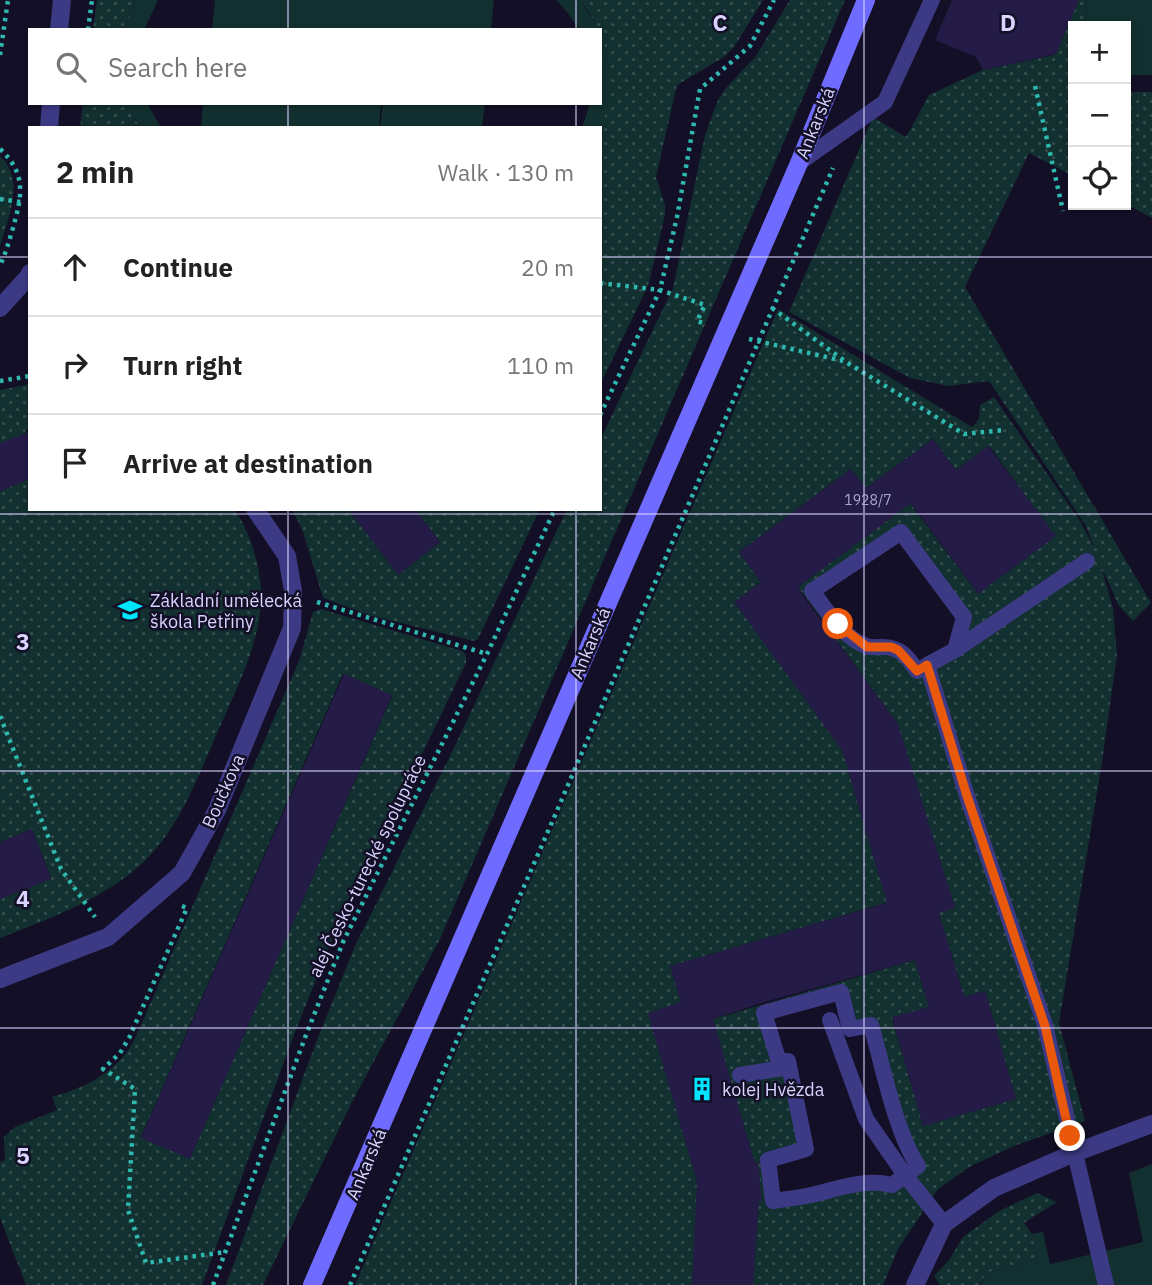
<!DOCTYPE html>
<html lang="en">
<head>
<meta charset="utf-8">
<style>
	:root { --surface:#fff; --page:#f6f6f6; --text:#222; --muted:#767676; --line:#e0e0e0 }
	body { margin:0; font-family:"IBM Plex Sans",sans-serif; background:var(--page); color:var(--text) }
	.controls { position:absolute; right:21px; top:21px; display:grid; overflow:hidden; border-radius:0px; box-shadow:0 2px 5px #0004 }
	.controls button { width:63px; height:63px; display:grid; place-items:center; padding:0; border:0; border-bottom:2px solid var(--line); background:var(--surface); color:var(--text); font:35px sans-serif }
	.stop { position:absolute; width:21px; height:21px; margin:-16px; border:5px solid #ea580c; border-radius:50%; background:#fff }
	.stop.end { background:#ea580c; border-color:#fff; box-shadow:0 2px 7px #0008 }
	.list { margin:0; padding:0; list-style:none }
	h2 { display:flex; justify-content:space-between; align-items:center; height:91px; margin:0; padding:0 28px; font-size:30px }
	h2 small { font-size:23px; font-weight:400; color:var(--muted) }
	.list li { display:grid; grid-template-columns:46px 1fr auto; gap:21px; align-items:center; box-sizing:border-box; height:98px; padding:0 28px; border-top:2px solid var(--line) }
	.list b { display:block; font-size:26px; white-space:nowrap }
	.list em { font-size:23px; font-style:normal; color:var(--muted) }
	.icon { flex:none; width:38px; height:38px; fill:none; stroke:currentColor; stroke-width:2; stroke-linecap:round; stroke-linejoin:round }
	.map { position:relative; flex:none; width:1152px; height:1285px; overflow:hidden }
	.search { position:absolute; background:var(--surface); box-shadow:0 2px 5px #0004; left:28px; top:28px; width:574px; height:77px; display:flex; align-items:center; gap:18px; box-sizing:border-box; padding:0 24px; border-radius:0px; color:var(--muted); font-size:26px }
	.panel { position:absolute; background:var(--surface); box-shadow:0 2px 5px #0004; left:28px; top:126px; width:574px; height:385px; border-radius:0px }
	.map>svg:first-child { display:block }
	.grass { fill:url(#grass-dots); fill-rule:evenodd }
	.garden { fill:#12302f }
	.building { fill:#241b47 }
	.lines { fill:none; stroke-linecap:round; stroke-linejoin:round }
	.path { stroke:#2fb8b0; stroke-width:4.5; stroke-dasharray:3.5 5; stroke-linecap:butt }
	.lane { stroke:#3d3a85; stroke-width:16 }
	.street { stroke:#3d3a85; stroke-width:18 }
	.secondary { stroke:#6f6bff; stroke-width:18 }
	.route { stroke:#ea580c; stroke-width:9 }
	.grid { fill:none; stroke:#d9d4ff; stroke-width:2; stroke-opacity:0.55 }
	.labels { text-anchor:middle; dominant-baseline:central; stroke-width:5; stroke-linejoin:round; paint-order:stroke }
	.number-label { font-size:14px; fill:#aca6d1 }
	.street-label { font-size:18px; fill:#d9d4ff; stroke:#130f26 }
	.poi-label { font-size:18px; fill:#d9d4ff; stroke:#130f26; text-anchor:start }
	.grid-label { font-size:23px; text-anchor:middle; font-weight:bold; fill:#d9d4ff; stroke:#130f26; stroke-width:5; stroke-linejoin:round; paint-order:stroke }
</style>
</head>
<body>
<div class="map">
<svg width="1152" height="1285" viewBox="0 0 1152 1285">
	<defs>
		<pattern id="grass-dots" width="8" height="8" patternUnits="userSpaceOnUse" patternTransform="scale(1.75)"><rect width="8" height="8" fill="#12302f"/><path d="M2 2h.1M6 6h.1" fill="none" stroke="#344d4e" stroke-width="1.8" stroke-linecap="round"/></pattern>
	</defs>
	<rect width="100%" height="100%" fill="#130f26"/>
	<path class="grass" d="M 97,0 L 136,0 L 124,30 L 93,30 Z
		M 580,0 L 763,0 L 734,47 L 724,57 L 677,85 L 656,177 L 665,205 L 665,215 L 648,286 L 600,385 L 600,131 C 617,86 610,37 580,0 Z
		M 790,0 L 845,0 L 440,939 L 353,1100 L 263,1285 L 226,1285 L 317,1040 L 355,946 L 451,754 L 567,509 L 600,509 L 600,440 L 673,288 L 705,135 L 718,100 L 726,88 L 756,56 Z
		M 1057,0 L 1087,0 L 1086,26 L 1073,26 L 1073,176 L 1029,153 L 965,287 L 1151,603 L 1133,621 L 1119,606 L 1101,566 L 1113,608 L 1117,655 L 1102,762 L 1059,1023 L 1085,1121 L 1014,1146 L 971,1166 L 938,1189 L 898,1249 L 883,1285 L 355,1285 L 778,309 L 972,427 L 979,419 L 980,405 L 994,397 L 1080,521 L 1095,549 L 1086,526 L 989,381 L 948,386 L 910,378 L 789,312 L 873,117 L 906,137 L 929,95 L 983,70 L 1054,55 L 1063,32 ZM 933,439 L 956,470 L 989,446 L 1055,536 L 978,594 L 910,503 L 798,587 L 886,708 L 735,602 L 761,582 L 739,552 L 851,469 L 866,488 ZM 901,532 L 964,617 L 955,650 L 917,670 L 899,650 L 853,638 L 812,591 ZM 886,903 L 894,927 L 930,956 L 950,950 L 964,997 L 985,991 L 1016,1099 L 923,1125 L 892,1018 L 929,1007 L 915,960 L 713,1019 L 706,995 L 681,1002 L 671,966 ZM 841,993 L 850,1029 L 871,1025 L 918,1166 L 879,1182 L 773,1201 L 769,1160 L 806,1149 L 765,1013 Z
		M 1126,92 L 1152,92 L 1152,218 L 1126,204 Z
		M 83,103 L 127,103 L 140,128 L 80,128 Z
		M 0,156 C 26,180 8,218 0,246 Z
		M 30,384 L 30,429 L 25,430 L 27,433 L 0,444 L 0,390 Z
		M 30,479 L 30,509 L 234,509 C 250,532 259,561 261,589 C 263,639 237,687 218,731 C 197,779 178,833 137,868 C 97,902 48,919 0,938 L 0,899 L 51,878 L 32,829 L 0,842 L 0,491 Z
		M 292,509 L 348,509 L 398,574 L 440,542 L 415,509 L 540,509 L 478,639 L 474,641 L 372,616 L 323,598 L 303,532 Z
		M 321,609 L 462,651 L 466,655 L 466,663 L 333,938 L 295,1032 L 202,1285 L 26,1285 L 0,1218 L 0,1162 L 5,1160 L 4,1137 L 15,1127 L 57,1110 L 52,1097 C 87,1087 115,1073 134,1041 L 299,661 L 313,612 ZM 343,674 L 392,696 L 190,1158 L 141,1137 Z
		M 1037,1193 L 1057,1202 L 1024,1223 L 1032,1234 L 1038,1259 L 986,1273 L 980,1285 L 940,1285 L 934,1276 L 949,1260 L 963,1237 L 999,1211 Z"/>
	<path class="garden" d="M 136,0 L 158,0 L 144,30 L 124,30 Z
		M 215,0 L 494,0 L 491,30 L 212,30 Z
		M 556,0 L 580,0 L 599,30 L 579,30 L 568,13 Z
		M 1087,0 L 1152,0 L 1152,75 L 1126,75 L 1126,26 L 1086,26 Z
		M 600,33 C 612,66 614,98 600,131 L 600,128 L 582,128 L 590,103 L 600,103 Z
		M 127,103 L 147,103 L 161,128 L 140,128 Z
		M 203,103 L 381,103 L 379,128 L 201,128 Z
		M 383,103 L 485,103 L 482,128 L 380,128 Z
		M 1152,1164 L 1152,1285 L 981,1285 L 986,1273 L 1038,1259 L 1032,1234 L 1043,1232 L 1050,1264 L 1143,1242 L 1129,1173 Z"/>
	<path class="building" d="M 952,0 L 1079,0 L 1056,54 L 983,70 L 976,57 L 935,40 Z
		M 30,432 L 30,479 L 0,491 L 0,443 Z
		M 933,439 L 956,470 L 988,446 L 1056,536 L 978,594 L 911,503 L 798,587 L 804,597 L 898,724 L 955,908 L 939,913 L 964,997 L 985,991 L 1016,1099 L 923,1126 L 892,1017 L 929,1007 L 915,960 L 761,1003 L 713,1019 L 755,1163 L 758,1162 L 762,1201 L 759,1201 L 753,1285 L 692,1285 L 697,1182 L 648,1013 L 681,1002 L 670,966 L 887,903 L 842,750 L 734,602 L 761,582 L 739,552 L 851,469 L 866,488 Z
		M 348,509 L 415,509 L 440,542 L 398,575 Z
		M 344,674 L 392,695 L 190,1159 L 141,1138 Z
		M 32,829 L 51,879 L 0,899 L 0,842 Z"/>
	<g class="lines">
		<path class="path" d="M 88,30 L 92,0
			M 0,55 L 8,0
			M 1035,86 L 1063,211
			M 0,149 C 27,174 22,196 13,228 C 9,241 6,253 0,265
			M 0,199 L 21,202
			M 600,283 L 660,290 L 705,305 L 697,321 L 703,323
			M 772,308 L 846,362 L 964,434 L 1004,430
			M 749,339 L 843,361
			M 0,381 L 30,376
			M 600,415 L 660,290 L 677,217 L 700,89 L 750,46 L 774,0
			M 317,602 L 487,654
			M 0,716 L 61,869 L 95,917
			M 182,906 L 187,908 L 129,1038 L 120,1053 L 103,1069 L 135,1089 L 128,1210 L 146,1263 L 225,1252
			M 213,1285 L 306,1035 L 343,942 L 487,654 L 555,509
			M 350,1285 L 553,820 L 833,168"/>
		<path class="lane" d="M 799,163 L 885,102 L 932,0
			M 901,532 L 964,617 L 955,650 L 917,671 C 908,657 900,647 883,647 C 878,647 871,648 866,646 C 843,638 826,609 812,591 Z
			M 1087,561 L 955,650 L 927,665 L 967,796 L 1045,1025 L 1106,1285
			M 841,992 L 850,1029 L 871,1025 C 883,1066 895,1131 918,1166 L 892,1185 C 864,1178 838,1189 811,1195 C 798,1198 785,1199 773,1201 L 768,1160 L 806,1149 L 788,1061 L 779,1062 L 764,1013 Z
			M 830,1020 L 866,1119 L 905,1175 L 944,1224
			M 740,1075 L 789,1067"/>
		<path class="street" d="M 59,30 L 62,0
			M 49,128 L 51,103
			M 0,308 L 29,276 L 30,273
			M 0,979 L 108,937 L 182,873 L 217,810 L 292,628 L 293,591 L 287,556 L 255,509
			M 915,1285 L 944,1224 L 994,1188 L 1074,1153 L 1152,1124"/>
		<path class="secondary" d="M 312,1285 L 799,163 L 866,0"/>
	</g>
	<g class="lines">
		<path class="route" d="M 838,624 L 867,647 L 891,647 L 898,650 L 917,671 L 927,665 L 967,796 L 1045,1026 L 1070,1136"/>
	</g>
	<path class="grid" d="M 288,0 L 288,30M 576,0 L 576,30M 864,0 L 864,1285M 288,103 L 288,128M 576,103 L 576,128M 0,257 L 30,257M 600,257 L 1152,257M 288,509 L 288,1285M 576,509 L 576,1285M 0,514 L 1152,514M 0,771 L 1152,771M 0,1028 L 1152,1028"/>
	<defs>
		<g id="school-bare" transform="scale(1.89)"><path d="M0-5L7-2L0 1L-7-2ZM-4 1L0 2.5L4 1V4Q0 6-4 4Z" fill="#00e5ff" stroke="#130f26" stroke-width="2.5" paint-order="stroke"/></g>
		<g id="building-bare" transform="scale(1.89)"><path d="M-4-6H4V6H1V3H-1V6H-4ZM-2.5-4.3h1.7v1.8h-1.7ZM.8-4.3h1.7v1.8H.8ZM-2.5-1h1.7V.8h-1.7ZM.8-1h1.7V.8H.8Z" fill="#00e5ff" stroke="#130f26" stroke-width="2.5" paint-order="stroke"/></g>
	</defs>
	<g fill-rule="evenodd">
		<use href="#school-bare" x="130" y="610"/>
		<use href="#building-bare" x="702" y="1089"/>
	</g>
	<g class="labels">
		<g class="number-label">
			<text x="868" y="500">1928/7</text>
		</g>
		<g class="street-label">
			<text transform="translate(815 123) rotate(-68)">Ankarská</text>
			<text transform="translate(590 643) rotate(-67)">Ankarská</text>
			<text transform="translate(223 791) rotate(-66)">Boučkova</text>
			<text transform="translate(367 866) rotate(-64)">alej Česko-turecké spolupráce</text>
			<text transform="translate(366 1164) rotate(-67)">Ankarská</text>
		</g>
		<g class="poi-label">
			<text x="150" y="600">Základní umělecká<tspan x="150" dy="21">škola Petřiny</tspan></text>
			<text x="722" y="1089">kolej Hvězda</text>
		</g>
	</g>
	<g class="grid-label">
		<text x="720" y="31">C</text>
		<text x="1008" y="31">D</text>
		<text x="23" y="650">3</text>
		<text x="23" y="907">4</text>
		<text x="23" y="1164">5</text>
	</g>
</svg>
<div class="controls">
<button>+</button>
<button>−</button>
<button><svg class="icon" aria-label="locate" viewBox="0 0 24 24"><circle cx="12" cy="12" r="6"/><path d="M12 2v4M12 18v4M2 12h4M18 12h4"/></svg></button>
</div>
<div class="stop" style="left:838px;top:624px"></div>
<div class="stop end" style="left:1070px;top:1136px"></div>
<div class="search"><svg class="icon" aria-label="search" viewBox="0 0 24 24"><circle cx="10" cy="10" r="6"/><path d="M15 15l6 6"/></svg>Search here</div>
<section class="panel">
<h2>2 min<small>Walk · 130 m</small></h2>
<ul class="list">
<li><svg class="icon" aria-label="ahead" viewBox="0 0 24 24"><path d="M12 20V5M6 11l6-6 6 6"/></svg><div><b>Continue</b></div><em>20 m</em></li>
<li><svg class="icon" aria-label="right" viewBox="0 0 24 24"><path d="M7 20v-9h11M14 6l5 5-5 5"/></svg><div><b>Turn right</b></div><em>110 m</em></li>
<li><svg class="icon" aria-label="arrive" viewBox="0 0 24 24"><path d="M6 21V4h12l-3 4 3 4H6"/></svg><div><b>Arrive at destination</b></div></li>
</ul>
</section>
</div>
</body>
</html>
